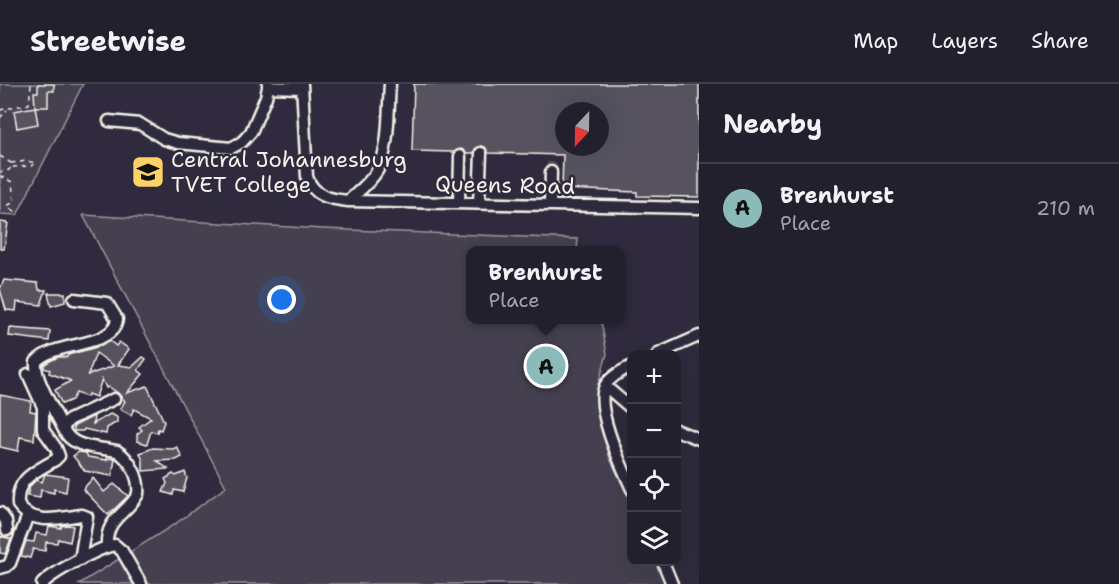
<!DOCTYPE html>
<html lang="en">
<head>
<meta charset="utf-8">
<style>
	:root { --surface:#23202e; --page:#2f2d3a; --text:#f1f3f6; --muted:#a3a3aa; --line:#403e4a; --accent:#8bbbb9 }
	body { margin:0; font-family:"Shantell Sans",sans-serif; background:var(--page); color:var(--text) }
	.controls { position:absolute; right:18px; bottom:18px; display:grid; overflow:hidden; border-radius:12px; box-shadow:0 6px 24px #0002 }
	.controls button { width:54px; height:54px; display:grid; place-items:center; padding:0; border:0; border-bottom:2px solid var(--line); background:var(--surface); color:var(--text); font:30px sans-serif }
	.compass { position:absolute; left:555px; top:18px; width:54px; height:54px; border-radius:50%; background:var(--surface); box-shadow:0 6px 24px #0002; rotate:202deg }
	.you { position:absolute; left:282px; top:216px; width:21px; height:21px; margin:-15px; border:4px solid #fff; border-radius:50%; background:#1a73e8; box-shadow:0 0 0 9px #1a73e833 }
	.badge { display:grid; place-items:center; width:39px; height:39px; border-radius:50%; background:var(--accent); color:#111; font-size:20px; font-weight:700 }
	.pin { position:absolute; translate:-50% -50%; border:3px solid #fff; box-shadow:0 2px 6px #0006 }
	.popup { position:absolute; left:466px; top:162px; width:159px; height:78px; box-sizing:border-box; display:grid; place-content:center; border-radius:12px; background:var(--surface); filter:drop-shadow(0 2px 4px #0005); font-size:20px; white-space:nowrap; color:var(--muted) }
	.popup b { font-size:22px; color:var(--text) }
	.popup::after { content:''; position:absolute; left:50%; top:100%; margin-left:-12px; border:12px solid transparent; border-top-color:var(--surface) }
	.list { margin:0; padding:0; list-style:none }
	h2 { display:flex; justify-content:space-between; align-items:center; height:78px; margin:0; padding:0 24px; font-size:26px }
	h2 small { font-size:20px; font-weight:400; color:var(--muted) }
	.list li { display:grid; grid-template-columns:39px 1fr auto; gap:18px; align-items:center; box-sizing:border-box; height:90px; padding:0 24px; border-top:2px solid var(--line) }
	.list b { display:block; font-size:22px; white-space:nowrap }
	.list p { margin:0; font-size:20px; white-space:nowrap; color:var(--muted) }
	.list em { font-size:20px; font-style:normal; color:var(--muted) }
	.icon { flex:none; width:33px; height:33px; fill:none; stroke:currentColor; stroke-width:2; stroke-linecap:round; stroke-linejoin:round }
	.map { position:relative; flex:none; width:699px; height:500px; overflow:hidden }
	header { display:flex; align-items:center; gap:36px; box-sizing:border-box; height:84px; padding:0 30px; background:var(--surface); border-bottom:2px solid var(--line) }
	header strong { font-size:28px }
	nav { display:flex; gap:33px; margin-inline-start:auto; font-size:21px }
	main { display:flex }
	aside { flex:1; background:var(--surface) }
	.map>svg:first-child { display:block }
	.green { fill:#454050; stroke:#9c989c; stroke-width:1.5 }
	.building { fill:#56525f; stroke:#f4f1e8; stroke-width:1.5; fill-rule:evenodd }
	.lines { fill:none; stroke-linecap:round; stroke-linejoin:round }
	.minor-tunnel { stroke:#4d4857; stroke-width:10; stroke-dasharray:10 5; stroke-linecap:butt }
	.minor-casing { stroke:#f4f1e8; stroke-width:15 }
	.path { stroke:#f4f1e8; stroke-width:1.5; stroke-dasharray:4.5 4.5; stroke-linecap:butt }
	.minor { stroke:#2f2a3d; stroke-width:10 }
	.labels { text-anchor:middle; dominant-baseline:central; stroke-width:5; stroke-linejoin:round; paint-order:stroke }
	.poi-label { font-size:22px; fill:#f4f1e8; stroke:#2f2a3d; text-anchor:start }
	.street-label { font-size:22px; fill:#f4f1e8; stroke:#2f2a3d }
</style>
</head>
<body>
<header>
<strong>Streetwise</strong>
<nav><a>Map</a><a>Layers</a><a>Share</a></nav>
</header>
<main>
<div class="map">
<svg width="699" height="500" viewBox="0 0 699 500">
	<rect width="100%" height="100%" fill="#2f2a3d"/>
	<filter id="ink" filterUnits="userSpaceOnUse"><feTurbulence type="fractalNoise" baseFrequency=".0167" numOctaves="2"/><feDisplacementMap in="SourceGraphic" scale="12" xChannelSelector="R" yChannelSelector="G"/><feConvolveMatrix kernelMatrix="1 2 1 2 8 2 1 2 1" color-interpolation-filters="sRGB"/></filter>
	<g filter="url(#ink)">
		<path class="green" d="M 0,0 L 83,0 L 17,131 L 0,130 Z
			M 83,131 L 323,145 L 578,155 L 577,166 L 471,166 L 471,236 L 601,236 L 607,270 L 598,301 L 609,372 L 631,419 L 632,478 L 658,478 L 669,500 L 79,500 L 175,440 L 226,403 Z"/>
		<path class="building" d="M 38,0 L 54,0 L 54,7 L 48,7 L 48,23 L 35,23 L 34,8 L 38,8 Z
			M 414,0 L 699,0 L 699,113 L 637,112 L 637,108 L 562,105 L 563,71 L 488,69 L 485,63 L 481,62 L 475,65 L 474,69 L 467,69 L 461,65 L 454,68 L 412,67 ZM 564,27 L 600,27 L 600,63 L 564,63 Z
			M 35,23 L 38,40 L 17,44 L 14,27 Z
			M 0,138 L 8,139 L 4,165 L 0,165 Z
			M 4,196 L 38,199 L 39,206 L 46,206 L 41,221 L 17,218 L 16,227 L 6,226 L 0,205 Z
			M 48,209 L 65,209 L 65,218 L 51,222 Z
			M 10,244 L 50,247 L 49,257 L 9,252 Z
			M 110,257 L 116,262 L 119,258 L 129,265 L 118,281 L 132,283 L 143,273 L 146,275 L 138,286 L 143,290 L 127,309 L 147,302 L 161,331 L 164,338 L 161,346 L 158,345 L 157,349 L 151,347 L 147,360 L 137,357 L 137,350 L 142,346 L 139,343 L 151,334 L 134,325 L 131,331 L 120,325 L 125,317 L 118,309 L 109,303 L 106,304 L 102,295 L 96,313 L 88,310 L 87,313 L 76,309 L 72,316 L 62,320 L 55,306 L 71,297 L 49,289 L 50,286 L 44,284 L 44,281 L 48,278 L 58,273 L 67,273 L 68,271 L 97,263 ZM 96,269 L 114,282 L 88,291 Z
			M 0,311 L 31,317 L 30,327 L 36,328 L 34,356 L 20,353 L 18,367 L 0,363 Z
			M 110,330 L 117,333 L 117,338 L 107,344 L 106,350 L 84,345 L 83,347 L 74,347 L 74,342 L 94,332 L 93,340 Z
			M 177,363 L 182,373 L 176,376 L 157,377 L 168,385 L 143,387 L 143,377 L 140,369 L 153,364 L 173,365 Z
			M 79,368 L 86,369 L 88,373 L 107,376 L 107,374 L 115,375 L 112,392 L 85,387 L 73,372 Z
			M 185,388 L 187,394 L 183,408 L 174,406 L 173,411 L 163,408 L 167,399 L 165,395 L 173,390 L 176,392 Z
			M 45,390 L 68,393 L 66,408 L 54,405 L 54,409 L 41,406 L 40,414 L 27,412 L 30,402 L 36,396 L 42,398 Z
			M 93,394 L 104,408 L 114,400 L 128,412 L 108,431 L 83,405 Z
			M 68,441 L 73,442 L 70,458 L 58,455 L 57,459 L 46,458 L 45,467 L 33,465 L 30,474 L 21,472 L 26,457 L 34,458 L 36,449 L 47,451 L 49,442 L 61,444 L 61,442 Z
			M 0,452 L 11,455 L 5,470 L 0,469 Z"/>
		<g class="lines">
			<path class="minor-tunnel" d="M 551,88 L 552,77"/>
			<g class="minor-casing">
				<path id="minor" d="M 268,0 L 268,3 L 302,4
					M 302,0 L 307,93 C 314,113 330,115 348,117 L 699,124
					M 109,37 L 140,40 L 164,55 L 178,59 L 231,64 L 242,58 L 251,48 L 266,13 L 268,3
					M 348,117 C 358,108 370,99 377,87 C 390,67 388,24 390,0
					M 459,119 L 460,72
					M 479,119 L 481,69
					M 550,121 L 551,88
					M 658,270 L 699,252
					M 632,282 C 623,286 610,293 605,302 C 594,324 622,383 632,405
					M 28,290 L 43,323 L 43,346 L 56,364 L 59,372 L 55,376 C 35,388 16,394 18,421 C 33,442 59,434 82,431 L 87,433 L 80,476
					M 605,302 L 632,325
					M 63,344 C 55,327 34,295 36,278 C 54,256 114,265 117,235 L 107,219 L 74,215
					M 676,346 L 699,355
					M 0,429 L 6,437 L 7,446
					M 107,463 C 105,434 126,431 138,410 C 140,394 130,375 117,367 C 98,363 71,365 63,344 L 69,336 L 114,315
					M 663,478 L 672,500
					M 0,484 L 7,482 L 10,479 L 28,431
					M 42,500 C 52,489 100,463 115,461 L 122,467 L 141,500"/>
			</g>
			<path class="path" d="M 0,26 L 29,20 L 31,0
				M 0,34 L 7,26
				M 0,72 L 11,79 L 11,83 L 9,86 L 0,88
				M 11,79 L 27,77 L 36,79 L 31,82 L 11,83
				M 0,92 L 12,98 L 14,118 L 7,122 L 12,126 L 16,125 L 15,127 L 12,126"/>
			<use href="#minor" class="minor"/>
		</g>
	</g>
	<defs>
		<g id="university-square" transform="scale(1.725)"><rect x="-9" y="-9" width="18" height="18" rx="4" fill="#ffd166" stroke="#2f2a3d"/><path d="M0-5L7-2L0 1L-7-2ZM-4 1L0 2.5L4 1V4Q0 6-4 4Z" fill="#111"/></g>
	</defs>
	<g fill-rule="evenodd">
		<use href="#university-square" x="148" y="88"/>
	</g>
	<g class="labels">
		<g class="poi-label">
			<text x="171" y="75">Central Johannesburg<tspan x="171" dy="25">TVET College</tspan></text>
		</g>
		<g class="street-label">
			<text transform="translate(505 101) rotate(1)">Queens Road</text>
		</g>
	</g>
</svg>
<div class="controls">
<button>+</button>
<button>−</button>
<button><svg class="icon" aria-label="locate" viewBox="0 0 24 24"><circle cx="12" cy="12" r="6"/><path d="M12 2v4M12 18v4M2 12h4M18 12h4"/></svg></button>
<button><svg class="icon" aria-label="layers" viewBox="0 0 24 24"><path d="M12 4l9 5-9 5-9-5zM3 14l9 5 9-5"/></svg></button>
</div>
<svg class="compass" viewBox="-18 -18 36 36"><path d="M0-13l5 13h-10z" fill="#e53935"/><path d="M0 13l5-13h-10z" fill="#a3a3aa"/></svg>
<div class="you"></div>
<div class="pin badge" style="left:546px;top:282px">A</div>
<div class="popup"><b>Brenhurst</b>Place</div>
</div>
<aside>
<h2>Nearby<small></small></h2>
<ul class="list">
<li><span class="badge">A</span><div><b>Brenhurst</b><p>Place</p></div><em>210 m</em></li>
</ul>
</aside>
</main>
</body>
</html>
